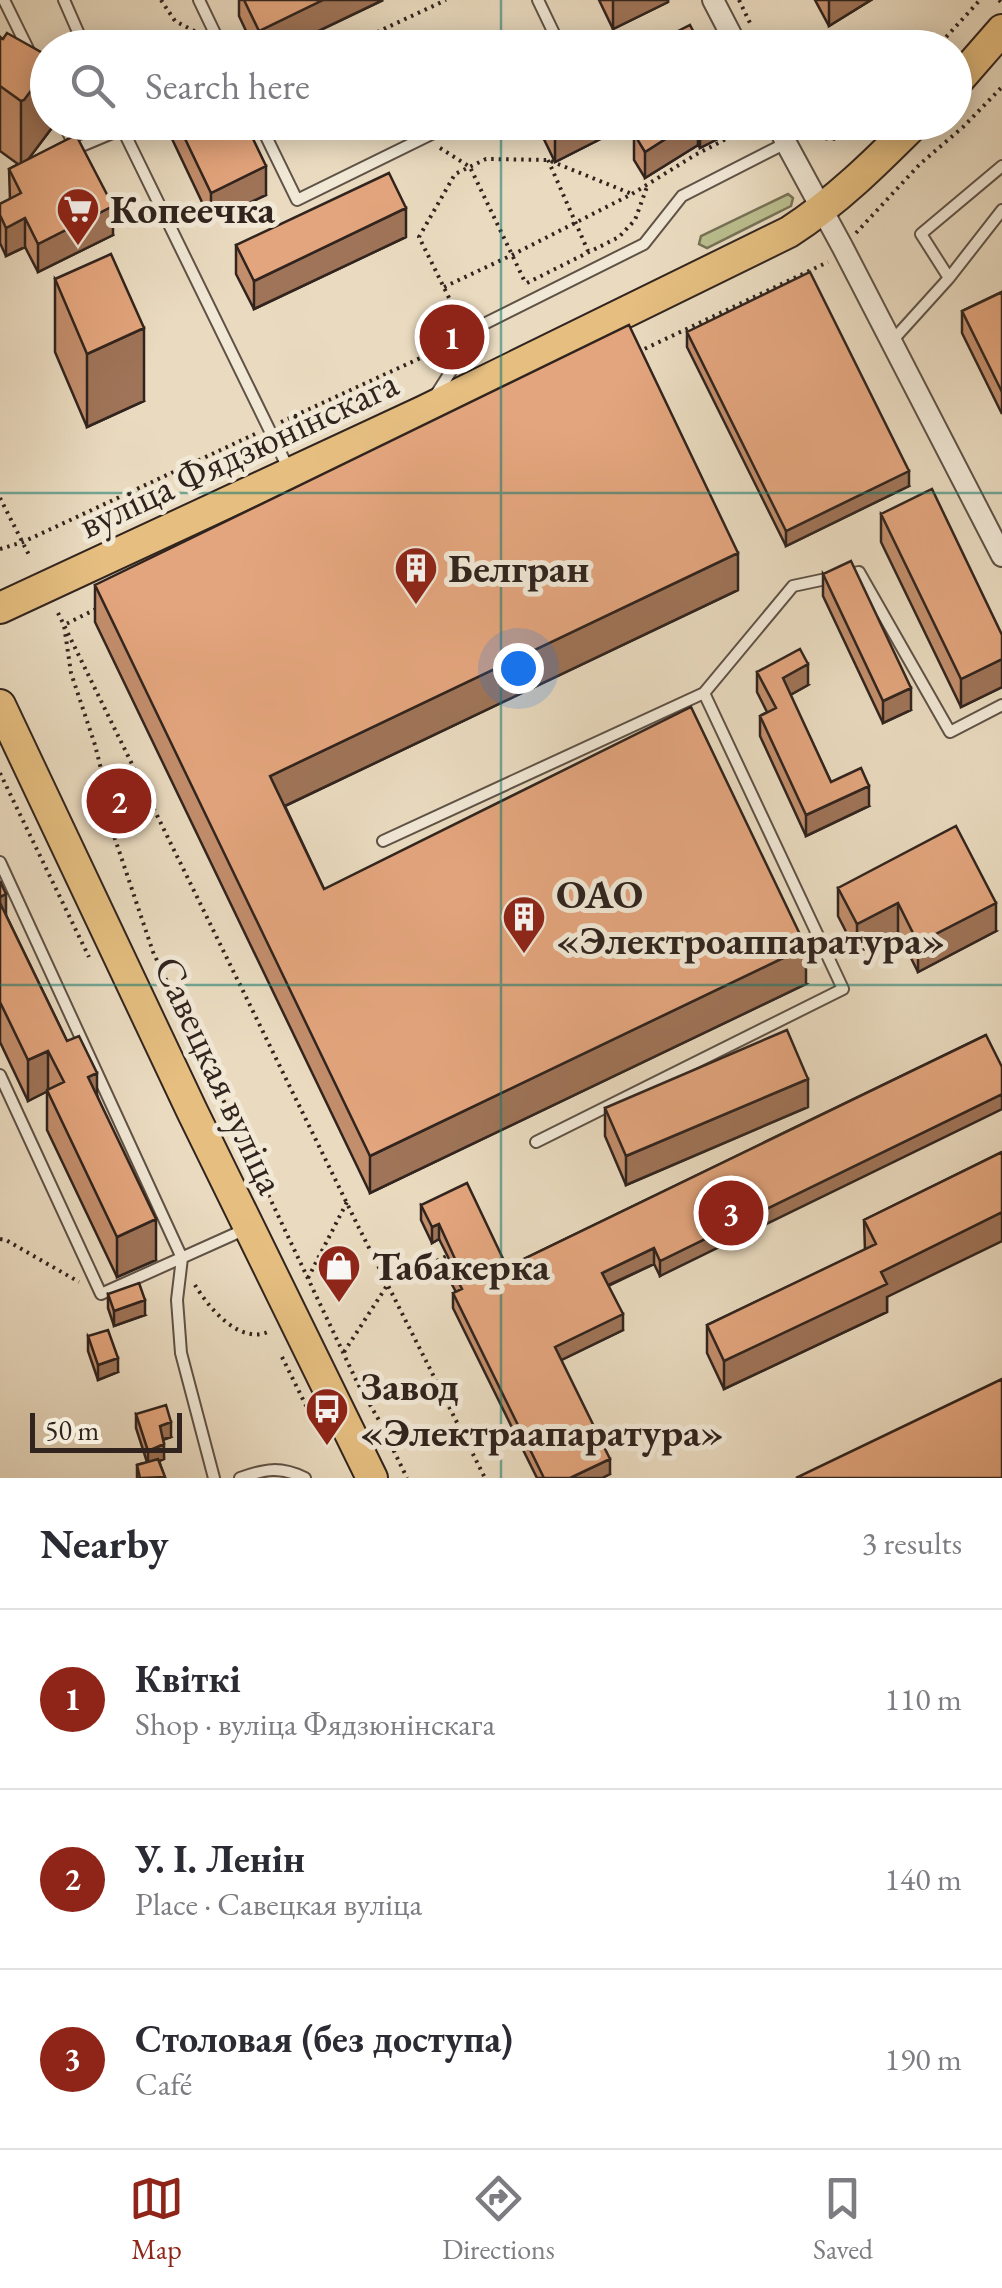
<!DOCTYPE html>
<html lang="en">
<head>
<meta charset="utf-8">
<style>
	:root { --surface:#fff; --page:#f7f7f7; --text:#2b2b33; --muted:#7c7c81; --line:#e1e1e2; --accent:#8f2418 }
	body { margin:0; font-family:"EB Garamond",serif; background:var(--page); color:var(--text) }
	.scale { position:absolute; left:30px; bottom:25px; width:152px; box-sizing:border-box; padding-left:10px; border:5px solid #31241e; border-top:0; font-size:28px; line-height:35px; white-space:nowrap; color:#31241e; -webkit-text-stroke:8px #f1e8d6; paint-order:stroke }
	.you { position:absolute; left:518px; top:668px; width:35px; height:35px; margin:-25px; border:8px solid #fff; border-radius:50%; background:#1a73e8; box-shadow:0 0 0 15px #1a73e833 }
	.badge { display:grid; place-items:center; width:65px; height:65px; border-radius:50%; background:var(--accent); color:#fff; font-size:32px; font-weight:700 }
	.pin { position:absolute; translate:-50% -50%; border:5px solid #fff; box-shadow:0 2px 10px #0006 }
	.list { margin:0; padding:0; list-style:none }
	h2 { display:flex; justify-content:space-between; align-items:center; height:130px; margin:0; padding:0 40px; font-size:42px }
	h2 small { font-size:32px; font-weight:400; color:var(--muted) }
	.list li { display:grid; grid-template-columns:65px 1fr auto; gap:30px; align-items:center; box-sizing:border-box; height:180px; padding:0 40px; border-top:2px solid var(--line) }
	.list b { display:block; font-size:38px; white-space:nowrap }
	.list p { margin:0; font-size:32px; white-space:nowrap; color:var(--muted) }
	.list em { font-size:32px; font-style:normal; color:var(--muted) }
	.icon { flex:none; width:55px; height:55px; fill:none; stroke:currentColor; stroke-width:2; stroke-linecap:round; stroke-linejoin:round }
	.map { position:relative; flex:none; width:1002px; height:1478px; overflow:hidden }
	.search { position:absolute; background:var(--surface); box-shadow:0 5px 25px #0003; left:30px; right:30px; top:30px; height:110px; display:flex; align-items:center; gap:25px; box-sizing:border-box; padding:0 35px; border-radius:55px; color:var(--muted); font-size:38px }
	.sheet { height:670px; background:var(--surface) }
	nav { display:flex; justify-content:space-around; align-items:center; box-sizing:border-box; height:140px; border-top:2px solid var(--line); background:var(--surface); font-size:28px; color:var(--muted) }
	nav a { display:grid; justify-items:center; gap:5px }
	nav .on { color:var(--accent) }
	.map>svg:first-child { display:block }
	.green { fill:#bbbf8f; stroke:#767256; stroke-width:2.5 }
	.lines { fill:none; stroke-linecap:round; stroke-linejoin:round }
	.lane-casing { stroke:#5f5246; stroke-width:14 }
	.street-casing { stroke:#5f5246; stroke-width:24 }
	.primary-casing { stroke:#31241e; stroke-width:34 }
	.path { stroke:#31241e; stroke-width:4; stroke-dasharray:2.5 5; stroke-linecap:butt }
	.lane { stroke:#f1e8d6; stroke-width:10 }
	.street { stroke:#f1e8d6; stroke-width:20 }
	.primary { stroke:#e5be80; stroke-width:30 }
	.wall { fill:#c38e6c; stroke:#31241e; stroke-width:2.5 }
	.shaded-wall { fill:#9f7458; stroke:#31241e; stroke-width:2.5 }
	.building { fill:#e3a57d; stroke:#31241e; stroke-width:2.5 }
	.grid { fill:none; stroke:#0f766e; stroke-width:2.5; stroke-opacity:0.55 }
	.labels { text-anchor:middle; dominant-baseline:central; stroke-width:10; stroke-linejoin:round; paint-order:stroke }
	.poi-label { font-size:40px; font-weight:bold; fill:#31241e; stroke:#f1e8d6; text-anchor:start }
	.street-label { font-size:40px; fill:#31241e; stroke:#f1e8d6 }
</style>
</head>
<body>
<div class="map">
<svg width="1002" height="1478" viewBox="0 0 1002 1478">
	<rect width="100%" height="100%" fill="#eadbc0"/>
	<filter id="stains"><feTurbulence type="fractalNoise" baseFrequency=".002" numOctaves="4"/><feColorMatrix values="0 0 0 0 .2 0 0 0 0 .09 0 0 0 0 .02 0 0 0 .5 -.17"/></filter>
	<radialGradient id="worn" r=".72"><stop offset=".6" stop-color="#630" stop-opacity="0"/><stop offset="1" stop-color="#630" stop-opacity=".3"/></radialGradient>
	<path class="green" d="M 788,194 L 793,198 L 791,206 L 707,248 L 699,244 L 701,236 Z"/>
	<g class="lines">
		<g class="lane-casing">
			<path id="lane" d="M 4,0 L 30,53
				M 64,0 L 85,48
				M 199,0 L 222,48
				M 538,0 L 561,48
				M 63,122 L 75,147
				M 119,122 L 290,472
				M 259,122 L 297,200 L 456,122
				M 72,150 L 122,129
				M 949,278 L 921,234 L 1002,166
				M 892,341 L 949,278 L 1002,210
				M 435,396 L 480,326 L 644,244 L 682,196 L 786,143
				M 383,841 L 704,693 L 793,586 L 859,572 L 950,732 L 1002,705
				M 0,862 L 182,1258 L 177,1300 L 181,1353 L 214,1478
				M 0,1075 L 101,1294 L 248,1228
				M 536,1142 L 843,989 L 704,693
				M 240,1478 C 265,1469 280,1466 305,1478"/>
		</g>
		<g class="street-casing">
			<path id="street" d="M 713,0 L 738,48
				M 777,122 L 786,143 L 843,248 L 1002,556"/>
		</g>
		<g class="primary-casing">
			<path id="primary" d="M 954,85 L 1002,30
				M 0,608 L 424,411 L 789,232 C 837,201 876,162 916,122
				M 0,705 L 192,1111 L 372,1478"/>
		</g>
		<path class="path" d="M 161,0 L 175,21 L 198,33
			M 739,0 L 752,27
			M 999,0 L 1002,3
			M 343,48 L 446,0
			M 936,48 L 980,0
			M 394,122 L 406,128
			M 804,131 C 826,143 849,142 868,122
			M 440,148 L 470,167 L 526,284
			M 548,160 L 588,251
			M 856,233 L 920,164 L 963,127 L 1002,87
			M 527,283 L 619,237 L 635,220 L 648,184
			M 444,287 L 512,255 L 632,194 L 695,155 L 759,122
			M 459,318 L 419,237 L 455,174 L 486,159 L 548,160 L 632,194
			M 638,352 L 828,262
			M 427,355 L 435,361 L 454,334
			M 281,422 L 427,355 L 459,318 L 470,314
			M 0,498 L 29,555
			M 0,549 L 23,542 L 255,434
			M 96,609 L 64,625 L 71,673 L 95,745 L 104,781 L 108,818 L 153,952 L 358,1384 L 380,1422
			M 58,613 L 360,1230 L 485,1478
			M 0,773 L 89,957
			M 0,1239 L 6,1240 L 79,1282
			M 308,1278 L 347,1202
			M 195,1285 C 209,1308 240,1346 270,1331
			M 344,1352 L 388,1284 L 447,1256
			M 282,1357 L 324,1442
			M 387,1437 L 407,1478"/>
		<use href="#lane" class="lane"/>
		<use href="#street" class="street"/>
		<use href="#primary" class="primary"/>
	</g>
	<path class="wall" d="M 239,0 L 383,0 L 283,48 L 254,48 L 239,16 Z
		M 599,0 L 668,0 L 668,2 L 613,29 Z
		M 815,0 L 871,0 L 829,26 Z
		M 0,37 L 54,122 L 54,125 L 29,158 L 113,235 L 38,272 L 25,247 L 6,256 L 0,243 L 0,204 L 10,199 L 9,169 L 18,164 L 0,151 Z
		M 164,122 L 245,122 L 266,195 L 211,221 Z
		M 538,122 L 634,122 L 555,162 L 538,127 Z
		M 654,122 L 741,122 L 741,127 L 700,148 L 698,145 L 645,178 L 634,160 L 634,134 Z
		M 406,237 L 254,309 L 236,274 L 236,245 Z
		M 55,279 L 144,401 L 87,427 L 55,352 Z
		M 1002,292 L 1002,414 L 962,333 L 962,311 Z
		M 687,332 L 909,486 L 786,546 L 687,347 Z
		M 881,514 L 1002,635 L 1002,687 L 961,707 L 881,542 Z
		M 823,574 L 911,710 L 883,723 L 823,596 Z
		M 95,585 L 738,590 L 285,806 L 324,889 L 806,984 L 370,1193 L 95,622 Z
		M 757,672 L 808,685 L 790,695 L 831,782 L 869,806 L 806,836 L 760,736 L 760,716 L 767,712 L 757,692 Z
		M 0,881 L 6,915 L 67,1041 L 97,1095 L 156,1260 L 117,1277 L 47,1130 L 47,1091 L 28,1101 L 0,1042 Z
		M 838,888 L 996,931 L 918,972 L 898,932 L 857,953 L 838,916 Z
		M 986,1035 L 660,1276 L 654,1264 L 608,1286 L 623,1330 L 561,1360 L 610,1474 L 602,1478 L 537,1478 L 453,1308 L 453,1293 L 456,1292 L 449,1279 L 451,1263 L 439,1239 L 432,1243 L 421,1220 L 421,1205 L 507,1267 Z
		M 808,1107 L 626,1185 L 605,1136 L 605,1108 Z
		M 1002,1152 L 887,1297 L 887,1312 L 724,1389 L 707,1353 L 707,1325 L 865,1250 L 864,1220 Z
		M 108,1294 L 145,1315 L 114,1326 L 108,1308 Z
		M 88,1336 L 118,1372 L 98,1380 L 88,1351 Z
		M 136,1414 L 171,1437 L 163,1440 L 164,1459 L 159,1461 L 165,1478 L 137,1478 L 137,1465 L 147,1462 L 136,1428 Z"/>
	<path class="shaded-wall" d="M 323,0 L 383,0 L 283,48 L 259,48 L 259,31 Z
		M 614,0 L 668,0 L 668,2 L 613,29 L 613,1 Z
		M 829,0 L 871,0 L 829,26 Z
		M 48,68 L 48,122 L 54,122 L 54,125 L 24,165 L 21,166 L 21,101 Z
		M 581,122 L 634,122 L 555,162 L 555,135 Z
		M 692,122 L 698,122 L 698,145 L 645,178 L 645,152 Z
		M 700,122 L 741,122 L 741,127 L 700,148 Z
		M 266,166 L 266,195 L 211,221 L 211,193 Z
		M 113,206 L 113,235 L 38,272 L 38,244 Z
		M 406,208 L 406,237 L 254,309 L 254,281 Z
		M 25,218 L 25,247 L 6,256 L 6,228 Z
		M 144,328 L 144,401 L 87,427 L 87,354 Z
		M 909,471 L 909,486 L 786,546 L 786,531 Z
		M 738,553 L 738,590 L 270,813 L 270,776 Z
		M 1002,659 L 1002,687 L 961,707 L 961,679 Z
		M 808,664 L 808,685 L 783,699 L 783,678 Z
		M 911,688 L 911,710 L 883,723 L 883,701 Z
		M 869,786 L 869,806 L 806,836 L 806,815 Z
		M 6,894 L 6,934 L 0,937 L 0,897 Z
		M 898,903 L 898,932 L 857,953 L 857,924 Z
		M 996,903 L 996,931 L 918,972 L 918,943 Z
		M 806,947 L 806,984 L 370,1193 L 370,1156 Z
		M 48,1051 L 48,1091 L 28,1101 L 28,1060 Z
		M 97,1073 L 97,1113 L 88,1077 Z
		M 808,1079 L 808,1107 L 626,1185 L 626,1156 Z
		M 1002,1094 L 1002,1109 L 660,1276 L 660,1261 Z
		M 1002,1212 L 1002,1241 L 887,1297 L 887,1312 L 724,1389 L 724,1361 L 881,1272 Z
		M 156,1219 L 156,1260 L 117,1277 L 117,1237 Z
		M 439,1224 L 439,1239 L 432,1243 L 432,1227 Z
		M 654,1248 L 654,1264 L 602,1288 L 602,1273 Z
		M 145,1300 L 145,1315 L 114,1326 L 114,1311 Z
		M 623,1314 L 623,1330 L 555,1363 L 555,1347 Z
		M 118,1358 L 118,1372 L 98,1380 L 98,1365 Z
		M 171,1422 L 171,1437 L 160,1440 L 160,1426 Z
		M 164,1444 L 164,1459 L 148,1466 L 148,1451 Z
		M 610,1459 L 610,1474 L 602,1478 L 570,1478 Z"/>
	<path class="building" d="M 244,0 L 323,0 L 259,31 Z
		M 690,25 L 702,48 L 645,48 Z
		M 7,33 L 48,56 L 48,68 L 24,100 L 21,101 L 0,86 L 0,37 L 3,39 Z
		M 203,34 L 209,48 L 174,48 Z
		M 177,122 L 245,122 L 266,166 L 211,193 Z
		M 549,122 L 581,122 L 555,135 Z
		M 654,122 L 692,122 L 645,152 L 634,134 Z
		M 76,135 L 113,206 L 38,244 L 25,218 L 6,228 L 0,215 L 0,204 L 21,193 L 9,169 Z
		M 389,173 L 406,208 L 254,281 L 236,245 Z
		M 111,254 L 144,328 L 87,354 L 55,279 Z
		M 810,272 L 909,471 L 786,531 L 687,332 Z
		M 1002,292 L 1002,392 L 962,311 Z
		M 629,325 L 738,553 L 270,776 L 324,889 L 691,707 L 806,947 L 370,1156 L 95,585 Z
		M 932,489 L 1002,635 L 1002,659 L 961,679 L 881,514 Z
		M 851,561 L 911,688 L 883,701 L 823,574 Z
		M 800,649 L 808,664 L 783,678 L 831,782 L 861,768 L 869,786 L 806,815 L 760,716 L 776,708 L 757,672 Z
		M 956,826 L 996,903 L 918,943 L 898,903 L 857,924 L 838,888 Z
		M 0,881 L 6,894 L 0,897 Z
		M 0,903 L 67,1041 L 79,1036 L 97,1073 L 88,1077 L 156,1219 L 117,1237 L 47,1090 L 64,1082 L 48,1051 L 28,1060 L 0,1002 Z
		M 787,1030 L 808,1079 L 626,1156 L 605,1108 Z
		M 986,1035 L 1002,1067 L 1002,1094 L 660,1261 L 654,1248 L 602,1273 L 623,1314 L 555,1347 L 610,1459 L 570,1478 L 544,1478 L 453,1293 L 462,1289 L 449,1264 L 456,1261 L 439,1224 L 432,1227 L 421,1205 L 467,1183 L 507,1267 Z
		M 1002,1152 L 1002,1212 L 881,1272 L 887,1284 L 724,1361 L 707,1325 L 876,1244 L 864,1220 Z
		M 139,1283 L 145,1300 L 114,1311 L 108,1294 Z
		M 108,1330 L 118,1358 L 98,1365 L 88,1336 Z
		M 1002,1379 L 1002,1478 L 796,1478 Z
		M 166,1405 L 171,1422 L 160,1426 L 164,1444 L 148,1451 L 136,1414 Z
		M 158,1459 L 165,1477 L 140,1478 L 137,1465 Z"/>
	<path class="grid" d="M 501,0 L 501,48M 501,122 L 501,1478M 0,493 L 1002,493M 0,985 L 1002,985"/>
	<defs>
		<g id="supermarket-pin" transform="scale(2.25)"><path d="M0 17L-7.5 6A9.5 9.5 0 1 1 7.5 6Z" fill="#8f2418" stroke="#f1e8d6"/><path d="M-6-5.5h2.5l.6 2H6L4.5 2H-2.5L-4.4-4H-6ZM-1.5 3.2a1.3 1.3 0 1 0 .1 0ZM3 3.2a1.3 1.3 0 1 0 .1 0Z" fill="#fff"/></g>
		<g id="building-pin" transform="scale(2.25)"><path d="M0 17L-7.5 6A9.5 9.5 0 1 1 7.5 6Z" fill="#8f2418" stroke="#f1e8d6"/><path d="M-4-6H4V6H1V3H-1V6H-4ZM-2.5-4.3h1.7v1.8h-1.7ZM.8-4.3h1.7v1.8H.8ZM-2.5-1h1.7V.8h-1.7ZM.8-1h1.7V.8H.8Z" fill="#fff"/></g>
		<g id="shop-pin" transform="scale(2.25)"><path d="M0 17L-7.5 6A9.5 9.5 0 1 1 7.5 6Z" fill="#8f2418" stroke="#f1e8d6"/><path d="M-5-2.5h2.3a2.7 3.5 0 0 1 5.4 0H5L5.5 6h-11ZM-1.5-2.5h3a1.5 2.3 0 0 0-3 0Z" fill="#fff"/></g>
		<g id="bus-pin" transform="scale(2.25)"><path d="M0 17L-7.5 6A9.5 9.5 0 1 1 7.5 6Z" fill="#8f2418" stroke="#f1e8d6"/><path d="M-5-6H5V4H4V6H2V4H-2V6H-4V4H-5ZM-3.5-4V0h7V-4ZM-3.5 1.2v1.5H-2V1.2ZM2 1.2v1.5H3.5V1.2Z" fill="#fff"/></g>
	</defs>
	<g fill-rule="evenodd">
		<use href="#supermarket-pin" x="78" y="209"/>
		<use href="#building-pin" x="416" y="568"/>
		<use href="#building-pin" x="524" y="917"/>
		<use href="#shop-pin" x="339" y="1266"/>
		<use href="#bus-pin" x="327" y="1409"/>
	</g>
	<g class="labels">
		<g class="poi-label">
			<text x="110" y="209">Копеечка</text>
			<text x="448" y="568">Белгран</text>
			<text x="556" y="894">ОАО<tspan x="556" dy="46">«Электроаппаратура»</tspan></text>
			<text x="372" y="1266">Табакерка</text>
			<text x="360" y="1386">Завод<tspan x="360" dy="46">«Электраапаратура»</tspan></text>
		</g>
		<g class="street-label">
			<text transform="translate(238 453) rotate(-25)">вуліца Фядзюнінскага</text>
			<text transform="translate(220 1075) rotate(65)">Савецкая вуліца</text>
		</g>
	</g>
	<rect width="100%" height="100%" filter="url(#stains)"/>
	<rect width="100%" height="100%" fill="url(#worn)"/>
</svg>
<div class="scale">50 m</div>
<div class="you"></div>
<div class="pin badge" style="left:452px;top:337px">1</div>
<div class="pin badge" style="left:119px;top:801px">2</div>
<div class="pin badge" style="left:731px;top:1213px">3</div>
<div class="search"><svg class="icon" aria-label="search" viewBox="0 0 24 24"><circle cx="10" cy="10" r="6"/><path d="M15 15l6 6"/></svg>Search here</div>
</div>
<section class="sheet">
<h2>Nearby<small>3 results</small></h2>
<ul class="list">
<li><span class="badge">1</span><div><b>Квіткі</b><p>Shop · вуліца Фядзюнінскага</p></div><em>110 m</em></li>
<li><span class="badge">2</span><div><b>У. І. Ленін</b><p>Place · Савецкая вуліца</p></div><em>140 m</em></li>
<li><span class="badge">3</span><div><b>Столовая (без доступа)</b><p>Café</p></div><em>190 m</em></li>
</ul>
</section>
<nav>
<a class="on"><svg class="icon" aria-label="map" viewBox="0 0 24 24"><path d="M3 6l6-2 6 2 6-2v14l-6 2-6-2-6 2zM9 4v14M15 6v14"/></svg>Map</a>
<a><svg class="icon" aria-label="directions" viewBox="0 0 24 24"><path d="M12 3l9 9-9 9-9-9zM9 14v-3h6M13 9l2 2-2 2"/></svg>Directions</a>
<a><svg class="icon" aria-label="saved" viewBox="0 0 24 24"><path d="M7 4h10v16l-5-4-5 4z"/></svg>Saved</a>
</nav>
</body>
</html>
